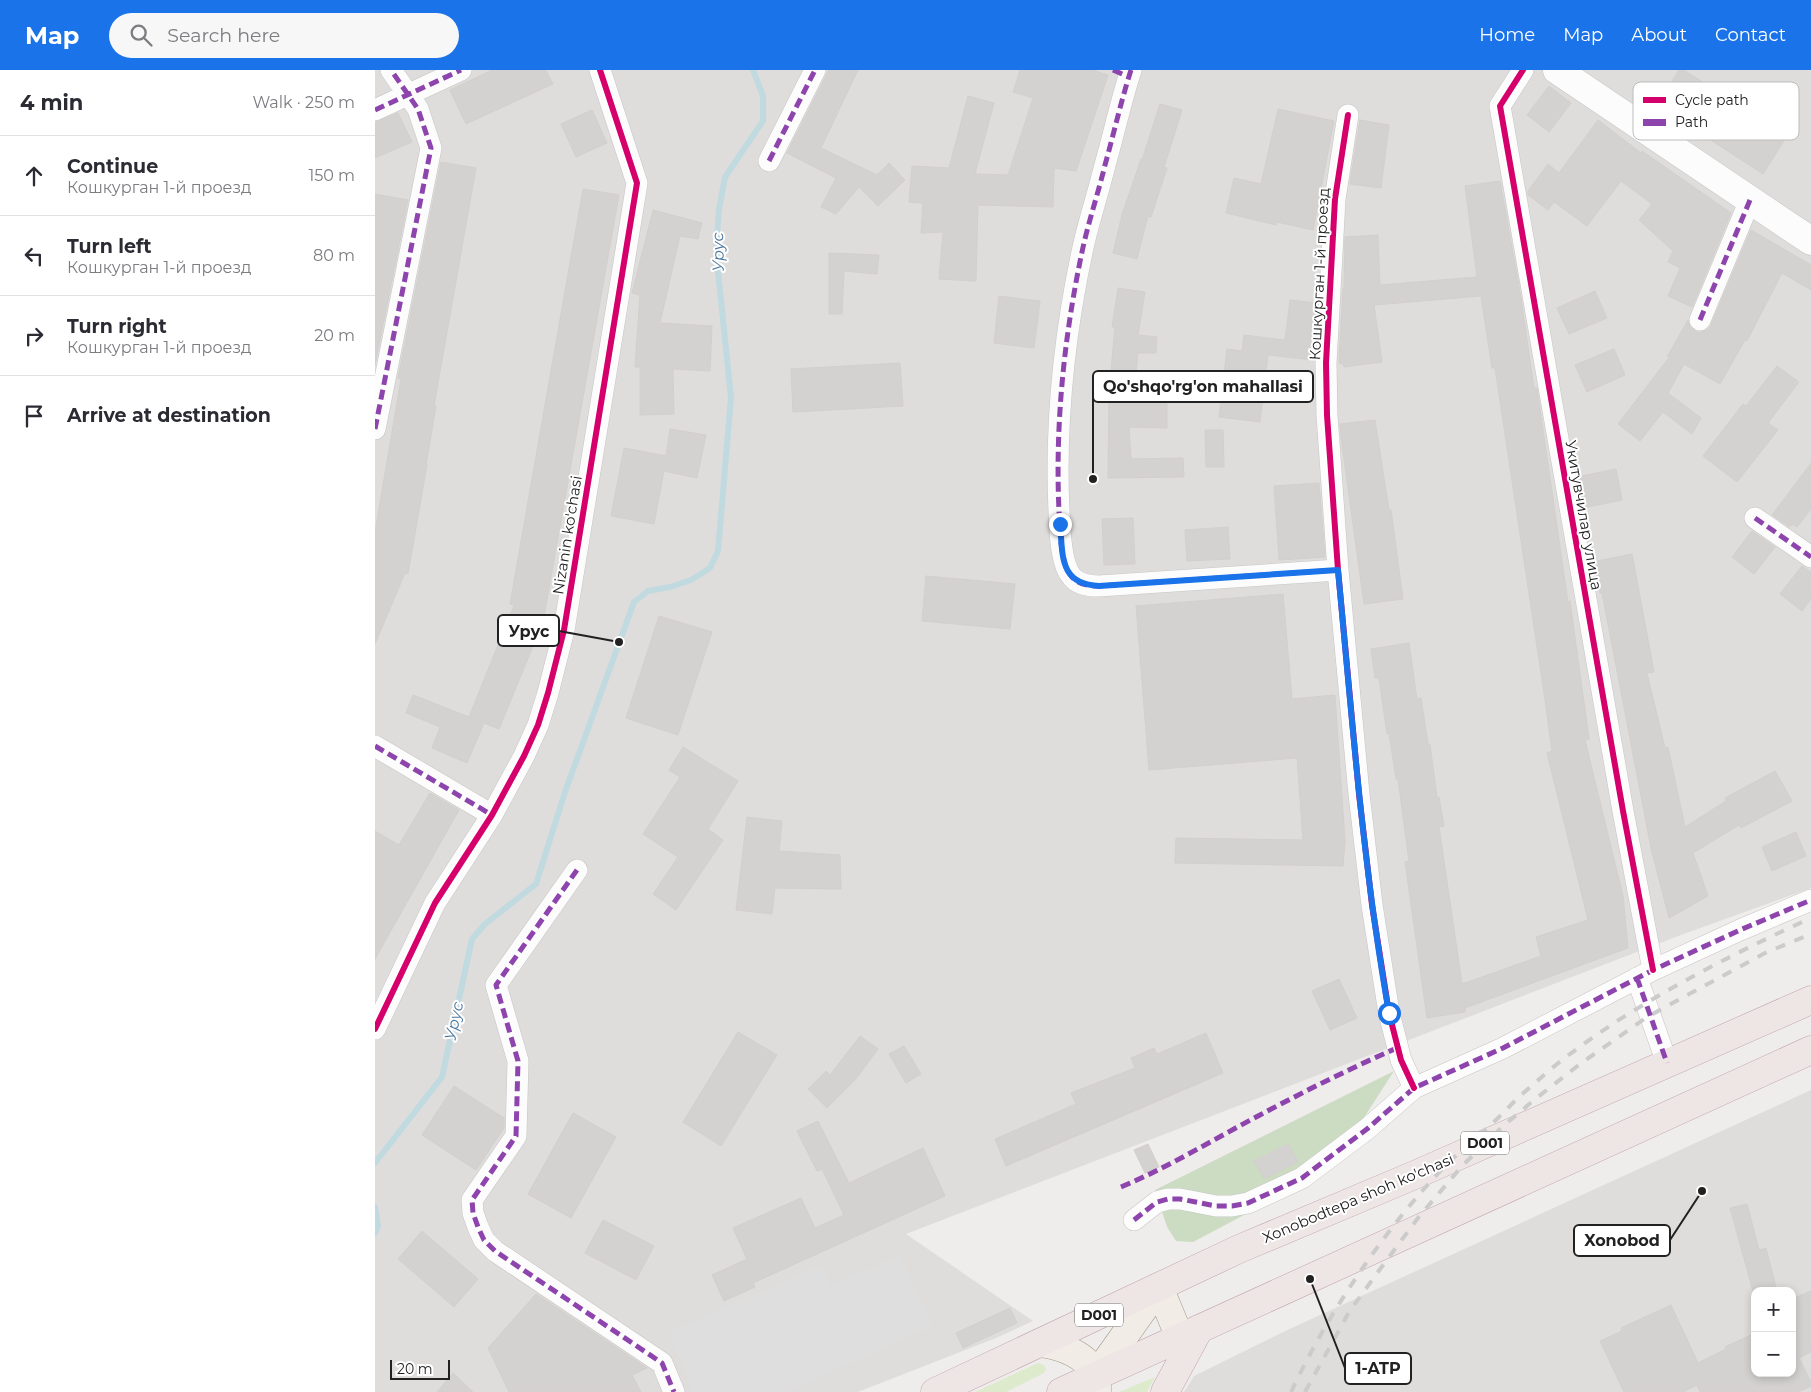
<!DOCTYPE html>
<html lang="en">
<head>
<meta charset="utf-8">
<style>
	:root { --surface:#fff; --page:#f7f7f7; --text:#2b2b33; --muted:#7c7c81; --line:#e1e1e2; --accent:#1a73e8 }
	body { margin:0; font-family:Montserrat,sans-serif; background:var(--page); color:var(--text) }
	.controls { position:absolute; right:15px; bottom:15px; display:grid; overflow:hidden; border-radius:10px; box-shadow:0 2px 8px #0003 }
	.controls button { width:45px; height:45px; display:grid; place-items:center; padding:0; border:0; border-bottom:1px solid var(--line); background:var(--surface); color:var(--text); font:25px sans-serif }
	.scale { position:absolute; left:15px; bottom:12px; width:60px; box-sizing:border-box; padding-left:5px; border:2px solid #212121; border-top:0; font-size:14px; line-height:18px; white-space:nowrap; color:#212121; -webkit-text-stroke:4px #fff; paint-order:stroke }
	.stop { position:absolute; width:15px; height:15px; margin:-11px; border:4px solid #1a73e8; border-radius:50%; background:#fff }
	.stop.end { background:#1a73e8; border-color:#fff; box-shadow:0 1px 5px #0008 }
	.list { margin:0; padding:0; list-style:none }
	h2 { display:flex; justify-content:space-between; align-items:center; height:65px; margin:0; padding:0 20px; font-size:21px }
	h2 small { font-size:16px; font-weight:400; color:var(--muted) }
	.list li { display:grid; grid-template-columns:32px 1fr auto; gap:15px; align-items:center; box-sizing:border-box; height:80px; padding:0 20px; border-top:1px solid var(--line) }
	.list b { display:block; font-size:19px; white-space:nowrap }
	.list p { margin:0; font-size:16px; white-space:nowrap; color:var(--muted) }
	.list em { font-size:16px; font-style:normal; color:var(--muted) }
	.icon { flex:none; width:28px; height:28px; fill:none; stroke:currentColor; stroke-width:2; stroke-linecap:round; stroke-linejoin:round }
	.map { position:relative; flex:none; width:1436px; height:1322px; overflow:hidden }
	header { display:flex; align-items:center; gap:30px; box-sizing:border-box; height:70px; padding:0 25px; background:var(--accent); color:#fff }
	header strong { font-size:24px }
	nav { display:flex; gap:28px; margin-inline-start:auto; font-size:18px }
	.search { width:350px; height:45px; background:var(--page); display:flex; align-items:center; gap:12px; box-sizing:border-box; padding:0 18px; border-radius:28px; color:var(--muted); font-size:19px }
	main { display:flex }
	aside { flex:1; background:var(--surface) }
	.map>svg:first-child { display:block }
	.residential { fill:#dedddc; fill-rule:evenodd }
	.grass { fill:#ddeacc }
	.forest { fill:#ccdcc2 }
	.parking { fill:#dfdede }
	.lines { fill:none; stroke-linecap:round; stroke-linejoin:round }
	.stream { stroke:#c0dae0; stroke-width:6 }
	.building { fill:#d4d2d0; stroke:#d2cfcc }
	.minor-casing { stroke:#c6c5c4; stroke-width:22 }
	.tertiary-casing { stroke:#c6c5c4; stroke-width:29 }
	.primary-casing { stroke:#a59a88; stroke-width:29 }
	.trunk-casing { stroke:#c2a3ae; stroke-width:29 }
	.minor { stroke:#fdfcfc; stroke-width:21 }
	.tertiary { stroke:#fdfcfc; stroke-width:28 }
	.primary { stroke:#f2ece7; stroke-width:28 }
	.trunk { stroke:#eee6e5; stroke-width:28 }
	.rail { stroke:#cbcbcb; stroke-width:4; stroke-dasharray:10 10; stroke-linecap:butt }
	.quiet { stroke:#8e44ad; stroke-width:5; stroke-dasharray:10 5; stroke-linecap:butt }
	.cycleway-casing { stroke:#fff; stroke-width:9 }
	.cycleway { stroke:#d6006c; stroke-width:6 }
	.route { stroke:#1a73e8; stroke-width:6 }
	.labels { text-anchor:middle; dominant-baseline:central; stroke-width:4; stroke-linejoin:round; paint-order:stroke }
	.shield { fill:#fff; stroke:#646464; stroke-width:1 }
	.shield-label { font-size:14px; font-weight:bold; fill:#212121 }
	.street-label { font-size:15px; fill:#212121; stroke:#fff }
	.water-label { font-size:16px; font-style:italic; fill:#4c779d; stroke:#fff }
	.key { fill:#fff; stroke:#bcbcbc; stroke-width:1 }
	.key-label { font-size:14px; fill:#212121 }
	.leader { fill:none; stroke:#212121; stroke-width:2 }
	.callout-dot { fill:#212121; stroke:#fff; stroke-width:2 }
	.callout { fill:#fff; stroke:#212121; stroke-width:2 }
	.callout-label { font-size:16px; text-anchor:middle; font-weight:bold; fill:#212121 }
</style>
</head>
<body>
<header>
<strong>Map</strong>
<div class="search"><svg class="icon" aria-label="search" viewBox="0 0 24 24"><circle cx="10" cy="10" r="6"/><path d="M15 15l6 6"/></svg>Search here</div>
<nav><a>Home</a><a>Map</a><a>About</a><a>Contact</a></nav>
</header>
<main>
<aside>
<h2>4 min<small>Walk · 250 m</small></h2>
<ul class="list">
<li><svg class="icon" aria-label="ahead" viewBox="0 0 24 24"><path d="M12 20V5M6 11l6-6 6 6"/></svg><div><b>Continue</b><p>Кошкурган 1-й проезд</p></div><em>150 m</em></li>
<li><svg class="icon" aria-label="left" viewBox="0 0 24 24"><path d="M17 20v-9H6M10 6l-5 5 5 5"/></svg><div><b>Turn left</b><p>Кошкурган 1-й проезд</p></div><em>80 m</em></li>
<li><svg class="icon" aria-label="right" viewBox="0 0 24 24"><path d="M7 20v-9h11M14 6l5 5-5 5"/></svg><div><b>Turn right</b><p>Кошкурган 1-й проезд</p></div><em>20 m</em></li>
<li><svg class="icon" aria-label="arrive" viewBox="0 0 24 24"><path d="M6 21V4h12l-3 4 3 4H6"/></svg><div><b>Arrive at destination</b></div></li>
</ul>
</aside>
<div class="map">
<svg width="1436" height="1322" viewBox="0 0 1436 1322">
	<rect width="100%" height="100%" fill="#efedeb"/>
	<path class="residential" d="M 0,0 L 1436,0 L 1436,818 L 1306,865 L 531,1164 L 658,1251 L 621,1268 L 483,1322 L 0,1322 Z
		M 1436,1020 L 1436,1322 L 809,1322 L 819,1306 L 908,1262 ZM 1380,1221 L 1417,1221 L 1417,1303 L 1380,1303 Z"/>
	<path class="grass" d="M 663,1293 L 669,1295 L 671,1299 L 669,1303 L 631,1322 L 600,1322 Z
		M 780,1307 L 772,1322 L 744,1322 Z"/>
	<path class="forest" d="M 1019,1001 L 956,1099 L 818,1172 L 801,1171 L 792,1157 L 780,1120 Z"/>
	<path class="parking" d="M 525,1185 L 557,1257 L 410,1322 L 319,1322 L 293,1263 L 446,1195 L 456,1216 Z"/>
	<g class="lines">
		<path class="stream" d="M 0,1093 L 67,1007 L 97,869 L 110,854 L 161,814 L 190,722 L 259,532 L 273,521 L 295,517 L 316,510 L 335,498 L 343,481 L 356,328 L 341,181 L 344,139 L 350,107 L 388,51 L 388,26 L 378,0
			M 0,1137 L 3,1156 L 0,1163"/>
	</g>
	<path class="building" d="M 117,0 L 171,0 L 178,14 L 91,54 L 75,20 Z
		M 454,0 L 483,0 L 446,78 L 502,105 L 514,93 L 530,110 L 503,136 L 484,117 L 461,144 L 446,137 L 461,108 L 412,83 Z
		M 645,0 L 717,0 L 733,5 L 701,101 L 679,98 L 678,137 L 603,135 L 601,211 L 564,209 L 568,162 L 546,163 L 548,133 L 534,132 L 537,96 L 574,98 L 593,26 L 619,33 L 600,104 L 633,105 L 658,28 L 638,22 Z
		M 1304,0 L 1309,0 L 1412,66 L 1388,104 L 1282,35 Z
		M 1174,16 L 1196,33 L 1174,62 L 1152,45 Z
		M 785,34 L 807,40 L 789,97 L 792,98 L 776,147 L 773,146 L 762,189 L 738,183 L 747,145 L 766,89 L 767,90 Z
		M 903,39 L 959,51 L 938,160 L 902,152 L 901,155 L 851,143 L 859,108 L 886,114 Z
		M 217,40 L 232,73 L 201,87 L 186,54 Z
		M 23,43 L 37,72 L 0,88 L 0,52 Z
		M 985,50 L 1014,55 L 1006,118 L 975,114 Z
		M 1223,50 L 1266,83 L 1267,81 L 1356,143 L 1317,237 L 1293,226 L 1305,198 L 1293,192 L 1298,181 L 1264,150 L 1277,134 L 1246,111 L 1212,156 L 1179,132 L 1173,140 L 1153,125 L 1153,121 L 1173,94 L 1184,103 Z
		M 66,92 L 101,98 L 59,336 L 61,336 L 51,395 L 52,395 L 33,504 L 30,503 L 0,574 L 0,462 L 26,309 L 23,308 Z
		M 1125,111 L 1146,228 L 1159,318 L 1162,318 L 1193,532 L 1195,531 L 1214,669 L 1210,670 L 1248,826 L 1253,878 L 1090,938 L 1090,942 L 1052,948 L 1030,792 L 1034,791 L 1023,709 L 1021,709 L 1014,663 L 1012,664 L 1004,608 L 1000,608 L 996,579 L 1034,573 L 1042,629 L 1046,628 L 1053,674 L 1055,674 L 1062,727 L 1064,727 L 1069,756 L 1064,757 L 1087,914 L 1166,886 L 1161,867 L 1213,850 L 1172,683 L 1177,681 L 1170,630 L 1120,298 L 1117,298 L 1106,226 L 999,235 L 1007,292 L 969,297 L 968,294 L 964,293 L 968,218 L 969,218 L 970,167 L 1003,165 L 1005,215 L 1102,207 L 1090,116 Z
		M 208,119 L 244,125 L 168,552 L 124,659 L 109,653 L 92,693 L 57,678 L 65,657 L 31,643 L 38,625 L 94,647 L 139,535 L 135,534 Z
		M 0,124 L 33,130 L 0,295 Z
		M 278,140 L 327,153 L 323,169 L 305,166 L 285,253 L 337,256 L 335,301 L 298,299 L 299,344 L 265,345 L 265,297 L 260,297 L 265,225 L 257,223 Z
		M 1376,160 L 1436,195 L 1436,220 L 1407,203 L 1372,271 L 1370,270 L 1345,314 L 1309,294 L 1293,323 L 1326,348 L 1317,364 L 1288,342 L 1265,371 L 1243,354 L 1296,285 L 1292,287 L 1313,250 L 1315,257 L 1321,262 L 1327,262 L 1333,260 L 1336,255 Z
		M 454,183 L 504,185 L 502,204 L 469,201 L 467,244 L 454,244 Z
		M 743,218 L 770,222 L 763,265 L 782,267 L 781,283 L 763,283 L 758,328 L 792,329 L 792,358 L 754,357 L 756,389 L 808,388 L 809,407 L 733,408 L 734,323 L 740,257 L 737,257 Z
		M 1220,221 L 1232,248 L 1194,264 L 1182,238 Z
		M 624,226 L 665,231 L 659,278 L 619,273 Z
		M 915,230 L 942,233 L 939,290 L 893,285 L 885,352 L 844,347 L 852,279 L 867,281 L 869,265 L 910,270 Z
		M 1239,279 L 1250,305 L 1212,322 L 1200,295 Z
		M 525,293 L 528,336 L 418,342 L 416,299 Z
		M 1402,296 L 1424,312 L 1393,353 L 1403,360 L 1362,412 L 1328,386 L 1368,334 L 1371,336 Z
		M 1000,350 L 1014,440 L 1016,440 L 1028,529 L 989,534 L 967,375 L 965,354 Z
		M 295,359 L 331,365 L 322,408 L 289,401 L 279,454 L 236,446 L 249,378 L 291,386 Z
		M 830,360 L 848,360 L 849,397 L 831,397 Z
		M 1436,393 L 1436,439 L 1422,457 L 1417,454 L 1415,457 L 1397,445 Z
		M 1241,399 L 1247,430 L 1208,438 L 1202,407 Z
		M 944,413 L 950,487 L 904,490 L 899,416 Z
		M 758,448 L 760,494 L 729,495 L 727,449 Z
		M 853,457 L 855,489 L 812,491 L 810,460 Z
		M 1377,461 L 1400,477 L 1379,504 L 1357,487 Z
		M 1257,484 L 1279,602 L 1272,603 L 1290,678 L 1293,677 L 1310,757 L 1351,731 L 1350,728 L 1400,701 L 1417,731 L 1366,758 L 1364,755 L 1318,783 L 1333,826 L 1294,848 L 1276,778 L 1227,523 L 1225,523 L 1218,492 Z
		M 1427,496 L 1436,502 L 1436,529 L 1427,541 L 1405,524 Z
		M 551,506 L 640,514 L 635,559 L 547,551 Z
		M 908,524 L 917,629 L 960,625 L 970,771 L 968,796 L 800,793 L 801,768 L 928,770 L 922,688 L 774,700 L 761,536 Z
		M 284,546 L 337,562 L 303,665 L 251,648 Z
		M 308,677 L 363,711 L 333,759 L 348,770 L 301,840 L 278,824 L 303,787 L 268,764 L 305,707 L 294,700 Z
		M 55,723 L 84,740 L 0,889 L 0,761 L 24,775 Z
		M 372,747 L 407,751 L 404,781 L 465,785 L 466,819 L 400,818 L 397,844 L 361,840 Z
		M 1421,762 L 1431,786 L 1397,801 L 1387,777 Z
		M 964,909 L 982,948 L 955,960 L 937,921 Z
		M 363,962 L 402,985 L 346,1076 L 308,1052 Z
		M 831,963 L 848,1003 L 631,1096 L 620,1069 L 701,1034 L 696,1023 L 760,998 L 756,988 L 779,978 L 782,984 Z
		M 485,966 L 503,979 L 481,1009 L 452,1038 L 433,1019 L 451,1001 L 455,1005 Z
		M 529,976 L 546,1004 L 531,1013 L 514,984 Z
		M 79,1016 L 129,1048 L 129,1058 L 101,1100 L 47,1065 Z
		M 198,1043 L 241,1067 L 196,1148 L 153,1124 Z
		M 443,1051 L 474,1113 L 548,1078 L 570,1126 L 378,1213 L 380,1217 L 349,1231 L 337,1205 L 372,1189 L 358,1158 L 426,1128 L 440,1158 L 469,1145 L 447,1099 L 442,1101 L 422,1061 Z
		M 773,1074 L 784,1097 L 770,1103 L 759,1080 Z
		M 913,1074 L 923,1092 L 889,1109 L 879,1091 Z
		M 1372,1134 L 1384,1180 L 1391,1178 L 1402,1221 L 1378,1221 L 1355,1138 Z
		M 228,1150 L 279,1176 L 261,1210 L 210,1183 Z
		M 47,1161 L 103,1209 L 79,1237 L 23,1189 Z
		M 1436,1221 L 1436,1282 L 1424,1288 L 1436,1312 L 1436,1316 L 1423,1322 L 1325,1322 L 1322,1315 L 1308,1322 L 1249,1322 L 1225,1271 L 1247,1261 L 1246,1258 L 1296,1235 L 1323,1293 L 1351,1279 L 1350,1277 L 1380,1263 L 1380,1303 L 1417,1303 L 1417,1229 Z
		M 161,1224 L 272,1298 L 257,1305 L 266,1322 L 134,1322 L 113,1278 Z
		M 635,1238 L 642,1253 L 588,1278 L 581,1263 Z
		M 78,1303 L 98,1322 L 62,1322 Z"/>
	<g class="lines">
		<g class="minor-casing">
			<path id="minor" d="M 756,0 C 746,31 739,63 730,95 C 723,124 713,153 707,182 C 689,267 680,355 684,441 C 685,459 685,494 697,507 C 704,515 714,516 724,516 L 963,500
				M 1148,0 L 1125,36 L 1248,741 L 1278,900
				M 0,40 L 86,0
				M 973,45 L 960,129 L 951,293 L 952,345 L 963,500 L 984,724 L 997,835 L 1014,943 L 1026,990 L 1039,1018
				M 394,91 L 440,0
				M 1325,250 L 1375,130
				M 0,359 L 56,78 L 43,39 L 16,0
				M 1380,448 L 1436,487
				M 0,676 L 117,745
				M 202,800 L 121,915 L 143,991 L 141,1066 L 97,1130 L 98,1143 L 103,1157 L 109,1170 L 120,1181 L 287,1293 L 299,1322
				M 1262,908 L 1292,993
				M 0,959 L 60,833 L 117,745 L 149,686 L 163,655 L 173,623 L 189,560 L 262,113 L 225,0
				M 759,1150 L 782,1132 L 793,1129 L 805,1129 L 841,1136 L 857,1136 L 873,1133 L 927,1108 L 992,1059 L 1039,1018 L 1128,978 L 1278,900 L 1365,860 L 1436,830"/>
		</g>
		<g class="tertiary-casing">
			<path id="tertiary" d="M 1182,0 L 1436,171"/>
		</g>
		<g class="primary-casing">
			<path id="primary" d="M 784,1217 L 805,1268
				M 665,1273 C 685,1275 713,1285 721,1306 C 722,1311 722,1317 722,1322
				M 715,1314 L 784,1217"/>
		</g>
		<g class="trunk-casing">
			<path id="trunk" d="M 560,1322 L 864,1179 L 1042,1104 L 1436,930
				M 686,1322 L 1436,980
				M 790,1322 L 824,1259"/>
		</g>
		<use href="#minor" class="minor"/>
		<use href="#tertiary" class="tertiary"/>
		<use href="#primary" class="primary"/>
		<use href="#trunk" class="trunk"/>
		<path class="rail" d="M 916,1322 C 953,1243 1009,1160 1069,1097 C 1086,1080 1105,1065 1122,1049 C 1134,1037 1145,1025 1158,1015 C 1182,992 1211,972 1239,953 C 1303,912 1368,879 1436,848
			M 930,1322 L 974,1242 L 1000,1206 L 1043,1148 L 1087,1096 L 1126,1058 L 1159,1030 L 1205,994 L 1272,947 L 1390,883 L 1436,864"/>
		<path class="quiet" d="M 738,0 L 754,7
			M 756,0 C 746,31 739,63 730,95 C 723,124 713,153 707,182 C 689,267 680,355 684,441 C 685,459 685,494 697,507 C 704,515 714,516 724,516 L 963,500
			M 0,40 L 86,0
			M 394,91 L 440,0
			M 1325,250 L 1375,130
			M 0,359 L 56,78 L 43,39 L 16,0
			M 1380,448 L 1436,487
			M 0,676 L 117,745
			M 202,800 L 121,915 L 143,991 L 141,1066 L 97,1130 L 98,1143 L 103,1157 L 109,1170 L 120,1181 L 287,1293 L 299,1322
			M 1262,908 L 1292,993
			M 746,1117 C 794,1097 839,1069 885,1045 C 930,1021 976,998 1022,978
			M 759,1150 L 782,1132 L 793,1129 L 805,1129 L 841,1136 L 857,1136 L 873,1133 L 927,1108 L 992,1059 L 1039,1018 L 1128,978 L 1278,900 L 1365,860 L 1436,830"/>
		<g class="cycleway-casing">
			<path id="cycleway" d="M 1148,0 L 1125,36 L 1248,741 L 1278,900
				M 973,45 L 960,129 L 951,293 L 952,345 L 963,500 L 984,724 L 997,835 L 1014,943 L 1026,990 L 1039,1018
				M 0,959 L 60,833 L 117,745 L 149,686 L 163,655 L 173,623 L 189,560 L 262,113 L 225,0"/>
		</g>
		<use href="#cycleway" class="cycleway"/>
	</g>
	<g class="lines">
		<path class="route" d="M 685,454 C 688,486 684,514 724,516 L 963,500 C 977,648 988,797 1014,943"/>
	</g>
	<g class="labels">
		<g class="shield">
			<rect x="1086" y="1061.5" width="48" height="23" rx="4"/>
			<rect x="700" y="1233.5" width="48" height="23" rx="4"/>
		</g>
		<g class="shield-label">
			<text x="1110" y="1073">D001</text>
			<text x="724" y="1245">D001</text>
		</g>
		<g class="street-label">
			<text transform="translate(944 204) rotate(-87)">Кошкурган 1-й проезд</text>
			<text transform="translate(1209 445) rotate(80)">Укитувчилар улица</text>
			<text transform="translate(192 465) rotate(-81)">Nizanin ko'chasi</text>
			<text transform="translate(983 1128) rotate(-23)">Xonobodtepa shoh ko'chasi</text>
		</g>
		<g class="water-label">
			<text transform="translate(343 182) rotate(-91)">Урус</text>
			<text transform="translate(79 951) rotate(-78)">Урус</text>
		</g>
	</g>
	<rect x="1258" y="12" width="166" height="58" rx="8" class="key"/>
	<rect x="1268" y="27" width="23" height="6" fill="#d6006c"/>
	<rect x="1268" y="49" width="23" height="7" fill="#8e44ad"/>
	<g class="key-label">
		<text x="1300" y="35">Cycle path</text>
		<text x="1300" y="57">Path</text>
	</g>
	<path class="leader" d="M718 409L718 316M244 572L184 561M1327 1121L1295 1170M935 1209L970 1298"/>
	<g class="callout-dot">
		<circle cx="718" cy="409" r="5"/>
		<circle cx="244" cy="572" r="5"/>
		<circle cx="1327" cy="1121" r="5"/>
		<circle cx="935" cy="1209" r="5"/>
	</g>
	<g class="callout">
		<rect x="718" y="301" width="220" height="31" rx="5"/>
		<rect x="123" y="545" width="61" height="31" rx="5"/>
		<rect x="1199" y="1155" width="96" height="31" rx="5"/>
		<rect x="970" y="1283" width="66" height="31" rx="5"/>
	</g>
	<g class="callout-label">
		<text x="828" y="322">Qo'shqo'rg'on mahallasi</text>
		<text x="154" y="567">Урус</text>
		<text x="1247" y="1176">Xonobod</text>
		<text x="1003" y="1304">1-ATP</text>
	</g>
</svg>
<div class="controls">
<button>+</button>
<button>−</button>
</div>
<div class="scale">20 m</div>
<div class="stop" style="left:1014px;top:943px"></div>
<div class="stop end" style="left:685px;top:454px"></div>
</div>
</main>
</body>
</html>
